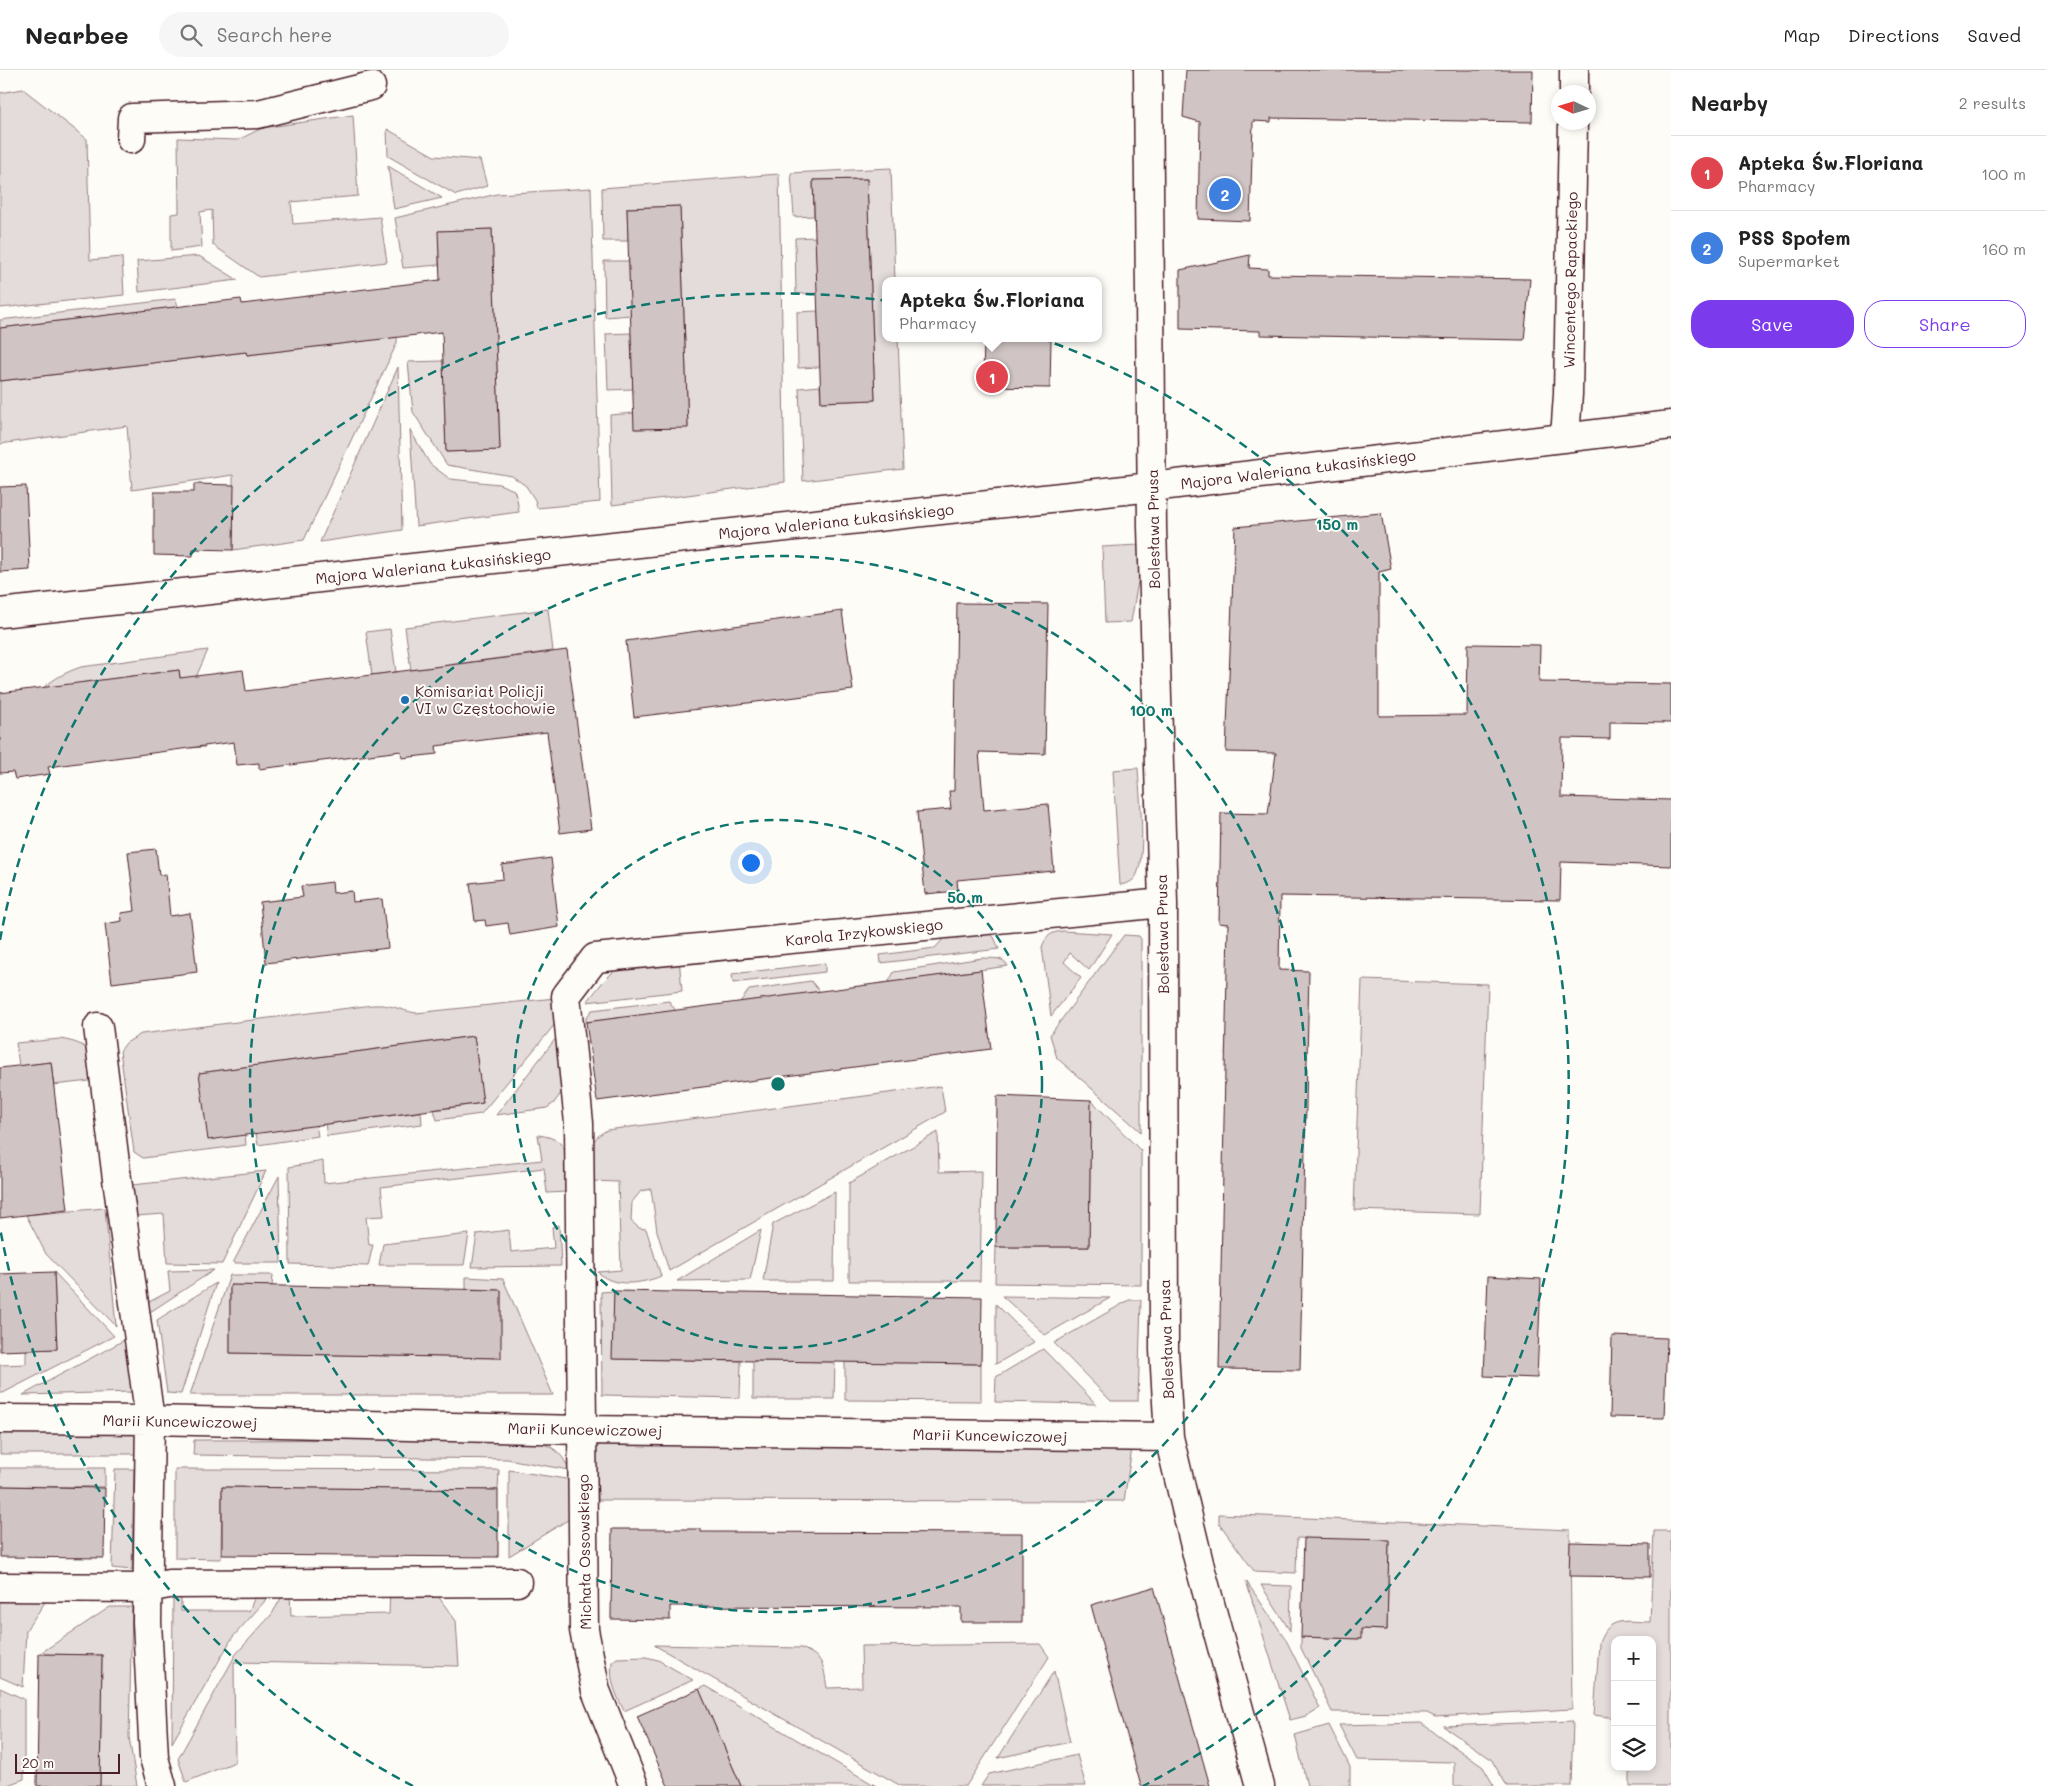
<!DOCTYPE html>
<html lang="en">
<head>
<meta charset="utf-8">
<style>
	:root { --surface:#fff; --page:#f6f6f6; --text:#222; --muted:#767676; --line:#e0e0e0; --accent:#7c3aed }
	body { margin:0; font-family:Mali,sans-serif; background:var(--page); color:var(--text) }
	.controls { position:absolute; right:15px; bottom:15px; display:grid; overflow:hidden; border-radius:10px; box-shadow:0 2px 8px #0003 }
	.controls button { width:45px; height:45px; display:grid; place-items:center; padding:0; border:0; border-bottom:1px solid var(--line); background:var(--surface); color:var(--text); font:25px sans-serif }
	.compass { position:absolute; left:1551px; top:15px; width:45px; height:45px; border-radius:50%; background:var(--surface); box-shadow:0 2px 8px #0003; rotate:274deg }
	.scale { position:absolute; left:15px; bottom:12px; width:105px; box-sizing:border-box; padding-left:5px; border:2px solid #4a1f2b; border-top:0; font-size:14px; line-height:18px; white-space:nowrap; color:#4a1f2b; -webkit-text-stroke:4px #fdfcf7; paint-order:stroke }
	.you { position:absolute; left:750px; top:792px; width:18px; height:18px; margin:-12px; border:4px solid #fff; border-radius:50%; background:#1a73e8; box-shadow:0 0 0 8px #1a73e833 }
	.badge { display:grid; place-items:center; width:32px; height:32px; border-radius:50%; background:var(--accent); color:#fff; font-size:16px; font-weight:700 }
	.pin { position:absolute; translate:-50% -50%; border:2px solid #fff; box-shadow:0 1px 5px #0006 }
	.popup { position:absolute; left:882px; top:207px; width:220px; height:65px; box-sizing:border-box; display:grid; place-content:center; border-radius:10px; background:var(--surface); filter:drop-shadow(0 1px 4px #0005); font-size:16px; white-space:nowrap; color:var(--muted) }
	.popup b { font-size:19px; color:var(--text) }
	.popup::after { content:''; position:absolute; left:50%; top:100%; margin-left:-10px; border:10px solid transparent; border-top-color:var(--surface) }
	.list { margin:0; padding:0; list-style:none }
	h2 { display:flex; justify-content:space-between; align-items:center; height:65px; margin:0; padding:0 20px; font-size:21px }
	h2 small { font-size:16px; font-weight:400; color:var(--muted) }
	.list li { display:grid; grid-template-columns:32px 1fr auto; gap:15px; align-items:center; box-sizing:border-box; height:75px; padding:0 20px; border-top:1px solid var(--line) }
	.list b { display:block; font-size:19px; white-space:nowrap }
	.list p { margin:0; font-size:16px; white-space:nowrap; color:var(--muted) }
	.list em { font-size:16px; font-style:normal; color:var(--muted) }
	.actions { display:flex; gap:10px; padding:15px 20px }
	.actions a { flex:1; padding:11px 0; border:1px solid var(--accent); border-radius:20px; text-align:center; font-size:18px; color:var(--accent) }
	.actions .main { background:var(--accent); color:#fff }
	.icon { flex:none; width:28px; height:28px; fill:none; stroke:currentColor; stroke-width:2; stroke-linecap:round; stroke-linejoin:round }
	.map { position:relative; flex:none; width:1671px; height:1716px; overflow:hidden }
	header { display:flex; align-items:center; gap:30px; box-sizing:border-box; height:70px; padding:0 25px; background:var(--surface); border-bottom:1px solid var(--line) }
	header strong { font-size:24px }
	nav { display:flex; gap:28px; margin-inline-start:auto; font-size:18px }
	.search { width:350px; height:45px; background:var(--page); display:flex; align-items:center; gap:12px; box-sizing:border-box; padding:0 18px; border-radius:28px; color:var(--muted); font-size:19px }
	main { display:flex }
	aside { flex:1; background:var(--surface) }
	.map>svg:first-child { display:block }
	.green { fill:#e3dcda; stroke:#967e82 }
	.building { fill:#d0c5c4; stroke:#4a1f2b }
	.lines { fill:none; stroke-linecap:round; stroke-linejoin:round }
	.street-casing { stroke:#4a1f2b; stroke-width:31 }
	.street { stroke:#fdfcf7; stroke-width:28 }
	.ring { fill:none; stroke:#0f766e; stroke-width:2.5; stroke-dasharray:9 6 }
	.poi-dot { fill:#1f6fb2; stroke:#fdfcf7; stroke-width:2 }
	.labels { text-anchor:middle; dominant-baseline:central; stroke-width:4; stroke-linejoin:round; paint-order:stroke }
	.street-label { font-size:15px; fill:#4a1f2b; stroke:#fdfcf7 }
	.poi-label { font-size:15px; fill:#4a1f2b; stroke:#fdfcf7; text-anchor:start }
	.centre { fill:#0f766e; stroke:#fdfcf7; stroke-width:2.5 }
	.ring-label { font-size:15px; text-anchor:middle; font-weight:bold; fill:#0f766e; stroke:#fdfcf7; stroke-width:4; stroke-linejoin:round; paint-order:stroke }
</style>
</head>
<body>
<header>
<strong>Nearbee</strong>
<div class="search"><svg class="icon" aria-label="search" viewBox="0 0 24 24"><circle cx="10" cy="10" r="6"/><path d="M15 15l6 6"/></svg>Search here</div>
<nav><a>Map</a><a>Directions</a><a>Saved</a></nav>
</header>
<main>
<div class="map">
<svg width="1671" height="1716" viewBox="0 0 1671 1716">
	<rect width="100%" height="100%" fill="#fdfcf7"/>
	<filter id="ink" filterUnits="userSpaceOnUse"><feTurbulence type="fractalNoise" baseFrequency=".02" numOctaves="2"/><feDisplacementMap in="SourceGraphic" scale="10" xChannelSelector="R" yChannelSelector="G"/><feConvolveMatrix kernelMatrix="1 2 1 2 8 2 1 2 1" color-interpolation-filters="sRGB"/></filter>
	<g filter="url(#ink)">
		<path class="green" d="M 23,19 L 87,69 L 90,190 L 122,187 L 124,225 L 0,238 L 0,23 Z
			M 353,45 L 358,126 L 291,132 L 293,154 L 380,147 L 387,192 L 259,207 L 213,175 L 212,140 L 200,142 L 202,177 L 171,181 L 171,144 L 179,143 L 178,68 L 238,70 L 262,58 Z
			M 387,59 L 434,86 L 480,90 L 487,116 L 456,125 L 388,86 Z
			M 388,96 L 442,128 L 394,139 Z
			M 891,98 L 895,211 L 886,211 L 886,268 L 898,268 L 903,399 L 803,411 L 799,318 L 820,316 L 821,332 L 875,330 L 867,109 L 813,110 L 814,146 L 794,147 L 791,103 Z
			M 779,104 L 785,412 L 612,435 L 610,345 L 634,343 L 635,359 L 688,357 L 680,136 L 627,138 L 628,171 L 603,171 L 602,118 Z
			M 591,118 L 600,432 L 537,438 L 535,430 L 526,416 L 512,406 L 447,395 L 413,342 L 408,292 L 443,291 L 446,382 L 500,380 L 492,159 L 439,161 L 439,195 L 403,198 L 395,148 L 497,124 Z
			M 815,167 L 818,223 L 796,224 L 795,168 Z
			M 199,186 L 238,210 L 139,222 L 137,191 Z
			M 604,191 L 629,191 L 631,245 L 605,247 Z
			M 176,229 L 178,237 L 0,258 L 0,250 Z
			M 818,241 L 820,297 L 798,298 L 797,242 Z
			M 631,263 L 633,319 L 608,320 L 606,264 Z
			M 397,267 L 397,273 L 304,470 L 233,480 L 233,405 L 132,420 L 127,356 L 0,374 L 0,311 L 246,282 L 247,285 Z
			M 398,297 L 402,460 L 320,472 Z
			M 410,360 L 430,394 L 450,409 L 499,414 L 514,420 L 517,429 L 519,442 L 416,456 Z
			M 1139,475 L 1140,500 L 1131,552 L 1105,553 L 1102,477 Z
			M 548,539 L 553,581 L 411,600 L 405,557 Z
			M 390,559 L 396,602 L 372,605 L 366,562 Z
			M 208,580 L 196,607 L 205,677 L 190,678 L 179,600 L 43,618 C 55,608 66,602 81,597 Z
			M 1138,698 C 1139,721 1148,794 1134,809 C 1130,813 1125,814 1120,815 L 1113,700 Z
			M 1063,861 L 1112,864 L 1089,900 L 1070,883 L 1064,892 L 1081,908 L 1051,946 L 1042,877 C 1046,866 1051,862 1063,861 Z
			M 989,863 L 994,867 L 999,879 L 881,893 L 880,885 L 935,878 L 945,867 Z
			M 1124,865 L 1139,866 L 1141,869 L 1141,1062 L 1057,988 L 1050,965 Z
			M 679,888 L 682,921 L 587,932 L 602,913 L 617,898 Z
			M 982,888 C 992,889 1003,886 1008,896 L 888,913 L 894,902 Z
			M 825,893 L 825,902 L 733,913 L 732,904 Z
			M 1362,910 L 1488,914 L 1480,1144 L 1354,1140 Z
			M 811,911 L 820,922 L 740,932 L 749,920 Z
			M 555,928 L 556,953 L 481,1044 L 437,1050 L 434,1040 L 483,1033 L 474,966 L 200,1003 L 245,1065 L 246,1075 L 143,1088 L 134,1082 L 120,981 L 126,973 L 141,964 L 373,935 C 393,934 398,940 416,943 Z
			M 669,931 L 676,941 L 586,952 L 586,948 L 592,940 Z
			M 560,963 L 566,1016 L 554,1033 L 547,1038 L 496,1045 Z
			M 60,969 C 91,974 92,982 98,1010 L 54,1015 L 51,992 L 19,996 L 16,973 Z
			M 941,1016 L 945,1042 L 669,1201 L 657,1161 L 651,1119 L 641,1121 L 632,1132 L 631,1151 L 639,1158 L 646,1159 L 661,1206 C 643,1214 612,1218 598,1202 L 621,1200 L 618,1112 L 591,1111 C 591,1088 583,1073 607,1060 Z
			M 1091,1030 L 1141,1081 L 1141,1215 L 995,1213 L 996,1177 L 1089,1177 Z
			M 421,1042 L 422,1054 L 327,1066 L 325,1054 Z
			M 316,1055 L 318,1066 L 258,1075 L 256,1063 Z
			M 938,1062 L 939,1102 L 982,1101 L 980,1211 L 849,1211 L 849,1113 Z
			M 538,1065 C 575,1069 567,1094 567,1122 L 547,1123 L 544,1098 L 381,1117 L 384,1146 L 366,1147 L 369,1175 L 373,1175 L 368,1196 L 290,1194 L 289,1097 L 323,1091 L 324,1113 L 542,1090 Z
			M 266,1101 L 222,1194 L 167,1193 L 164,1144 L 136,1146 L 132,1115 Z
			M 279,1106 L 281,1193 L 233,1193 Z
			M 835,1122 L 834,1211 L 763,1211 L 773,1154 Z
			M 105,1138 L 116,1256 L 46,1184 L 26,1145 Z
			M 559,1155 L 561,1196 L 472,1197 L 477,1164 L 509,1160 L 511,1182 L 554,1178 L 552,1157 Z
			M 761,1160 L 750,1210 L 677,1211 Z
			M 469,1164 L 464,1195 L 379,1195 L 383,1174 Z
			M 214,1200 L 144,1246 L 143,1235 L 170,1221 L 168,1201 Z
			M 54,1202 L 114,1266 L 3,1323 L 0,1323 L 0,1295 L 26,1294 L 26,1280 L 57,1279 Z
			M 230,1205 L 273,1205 L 272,1216 L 230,1215 L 230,1283 L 500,1288 L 501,1220 L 466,1219 L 466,1207 L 503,1209 L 553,1325 L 190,1325 Z
			M 216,1213 L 181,1324 L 167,1323 L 157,1250 Z
			M 614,1221 L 613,1289 L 741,1291 L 740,1328 L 602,1325 L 601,1222 Z
			M 1002,1226 L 1110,1228 L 1045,1265 Z
			M 1129,1230 L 1141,1230 L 1138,1331 L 1111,1331 L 1054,1273 Z
			M 996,1234 L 1034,1272 L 996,1294 Z
			M 128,1268 L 133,1322 L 23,1325 Z
			M 1043,1279 L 1096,1334 L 995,1332 L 996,1307 Z
			M 753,1291 L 835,1292 L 834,1329 L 753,1329 Z
			M 845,1292 L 981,1294 L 981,1331 L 845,1330 Z
			M 0,1362 L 142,1364 L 142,1384 L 0,1384 Z
			M 518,1369 C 543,1373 559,1374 569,1400 L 507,1389 L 193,1385 L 194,1370 Z
			M 605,1372 L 1132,1378 L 1124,1431 L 598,1430 L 597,1397 L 588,1399 C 591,1386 593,1377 605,1372 Z
			M 0,1398 L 105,1398 L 105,1417 L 0,1416 Z
			M 115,1399 L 134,1399 L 132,1500 L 112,1498 Z
			M 175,1399 L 180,1399 L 499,1400 L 498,1420 L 222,1417 L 221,1489 L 175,1488 Z
			M 509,1400 L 572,1410 L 571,1448 L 509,1486 Z
			M 1219,1444 L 1570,1460 L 1572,1639 L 1435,1647 L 1427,1643 L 1332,1642 L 1301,1578 L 1301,1567 L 1360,1569 L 1361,1559 L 1387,1560 L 1389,1471 L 1297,1468 L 1296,1503 L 1254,1501 L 1219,1453 Z
			M 1654,1461 L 1671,1461 L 1671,1716 L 1630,1716 L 1630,1697 L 1652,1697 L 1652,1570 L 1615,1570 L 1615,1648 L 1594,1645 L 1599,1573 C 1609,1545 1626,1552 1650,1552 Z
			M 1246,1511 L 1285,1568 L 1320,1638 L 1306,1646 L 1290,1650 Z
			M 1261,1515 L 1291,1516 L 1290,1561 Z
			M 432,1518 L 456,1551 L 459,1596 L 234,1592 L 235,1692 L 186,1712 L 178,1689 L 236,1584 L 272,1544 L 284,1523 L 290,1523 L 291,1546 L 389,1544 L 390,1519 Z
			M 256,1524 L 268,1524 L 264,1532 L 232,1568 L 172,1673 L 173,1526 L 181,1526 L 181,1541 L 249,1541 Z
			M 0,1525 L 50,1525 L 26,1560 L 23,1617 L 0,1607 Z
			M 110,1537 L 132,1537 L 129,1667 L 137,1716 L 100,1716 L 102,1585 L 39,1584 Z
			M 1040,1574 L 1049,1587 L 966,1716 L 901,1716 L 654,1575 L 801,1578 C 825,1588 823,1595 827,1618 L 862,1617 L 861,1576 Z
			M 646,1587 L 658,1590 L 693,1610 L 624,1641 C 616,1624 609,1611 612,1592 L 617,1588 Z
			M 1054,1601 L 1070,1672 L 998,1688 Z
			M 705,1616 L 876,1716 L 741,1716 L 699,1619 Z
			M 0,1618 L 24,1629 L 24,1709 L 5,1716 L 0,1716 Z
			M 1573,1651 L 1571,1716 L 1507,1716 L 1491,1689 L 1443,1656 Z
			M 1421,1653 L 1483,1697 L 1494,1716 L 1454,1716 L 1454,1692 L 1357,1690 L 1339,1655 Z
			M 1329,1655 L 1350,1697 L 1350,1716 L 1307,1716 L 1295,1665 Z
			M 1077,1685 L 1086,1716 L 981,1716 L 989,1704 Z"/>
		<path class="building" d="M 1186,0 L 1533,0 L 1532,52 L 1271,48 L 1271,52 L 1253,51 L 1250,151 L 1198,149 L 1200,52 L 1183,47 Z
			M 867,109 L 875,330 L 821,332 L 813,110 Z
			M 680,136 L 688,358 L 634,359 L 627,138 Z
			M 492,159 L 500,380 L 446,382 L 442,262 L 247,285 L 246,282 L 0,311 L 0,258 L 241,229 L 242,234 L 440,210 L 438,161 Z
			M 1250,185 L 1249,198 L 1268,199 L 1268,205 L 1530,209 L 1524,270 L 1260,265 L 1260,261 L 1180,259 L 1180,200 Z
			M 984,268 L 1051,268 L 1050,318 L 983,317 Z
			M 194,414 L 234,415 L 233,480 L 193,479 L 193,486 L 154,485 L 154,422 L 194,422 Z
			M 26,416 L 30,500 L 0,502 L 0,417 Z
			M 1381,443 L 1391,499 L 1379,502 L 1379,646 L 1467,645 L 1468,574 L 1540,575 L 1539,612 L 1671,614 L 1671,653 L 1610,652 L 1610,669 L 1562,668 L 1561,727 L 1671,730 L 1671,796 L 1561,792 L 1560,830 L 1280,826 L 1279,900 L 1309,901 L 1300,1300 L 1219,1299 L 1228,854 L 1219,853 L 1221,743 L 1268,744 L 1276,683 L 1226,682 L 1235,457 Z
			M 957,533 L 1048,534 L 1045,684 L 979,682 L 984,740 L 1048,734 L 1054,801 L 957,810 L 958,821 L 925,824 L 917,742 L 951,739 L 949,721 L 954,721 Z
			M 842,541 L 853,620 L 634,647 L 626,571 Z
			M 567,580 L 591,759 L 560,763 L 547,662 L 436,676 L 437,684 L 402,688 L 401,681 L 259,699 L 259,693 L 237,695 L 234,672 L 48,697 L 50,704 L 15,709 L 13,702 L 0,703 L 0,623 L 179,600 L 180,608 L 243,600 L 246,621 Z
			M 156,779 L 159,805 L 166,804 L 170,846 L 190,843 L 197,902 L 112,913 L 105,854 L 122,851 L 121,843 L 135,841 L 128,782 Z
			M 551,788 L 559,857 L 510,865 L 508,853 L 486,856 L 485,850 L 475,851 L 470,813 L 503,809 L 502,795 Z
			M 332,812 L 333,823 L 352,821 L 353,832 L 382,829 L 388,878 L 266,893 L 260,832 L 303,827 L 301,816 Z
			M 981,900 L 991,979 L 597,1031 L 586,952 Z
			M 474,966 L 483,1033 L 208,1070 L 199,1003 Z
			M 51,992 L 68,1140 L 0,1148 L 0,998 Z
			M 997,1026 L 1091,1030 L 1089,1177 L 996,1177 Z
			M 54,1202 L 57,1279 L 0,1281 L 0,1204 Z
			M 1488,1206 L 1541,1209 L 1537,1308 L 1484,1306 Z
			M 230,1215 L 501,1220 L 501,1288 L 230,1283 Z
			M 614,1221 L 982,1227 L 981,1294 L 612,1289 Z
			M 1612,1266 L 1667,1268 L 1664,1348 L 1610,1347 Z
			M 0,1416 L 105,1418 L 104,1488 L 0,1487 Z
			M 222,1417 L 498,1420 L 498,1487 L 222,1485 Z
			M 612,1459 L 701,1459 L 701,1462 L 1022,1463 L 1022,1552 L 961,1552 L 961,1537 L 670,1536 L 670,1550 L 611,1549 Z
			M 1304,1468 L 1389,1470 L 1387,1560 L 1361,1559 L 1361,1569 L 1301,1567 Z
			M 1570,1472 L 1650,1474 L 1650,1507 L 1569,1506 Z
			M 1154,1517 L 1210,1716 L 1141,1716 L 1091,1535 Z
			M 39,1584 L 102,1585 L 100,1716 L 37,1716 Z
			M 699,1619 L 741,1716 L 668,1716 L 637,1646 Z"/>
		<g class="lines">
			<g class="street-casing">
				<path id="street" d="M 1148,0 L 1152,457 L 1163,833 L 1164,1280 L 1169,1367 L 1200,1497 L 1260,1716
					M 1574,22 L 1574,0
					M 131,69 L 132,48 L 258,44 L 371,16
					M 1565,368 L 1568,324 L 1573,52
					M 0,543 L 1152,417 L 1671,355
					M 98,957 L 117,1109 L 150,1350 L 147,1552 L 154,1688 L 162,1716
					M 0,1349 L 150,1350 L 582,1360 L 1169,1367
					M 0,1517 L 147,1518 L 169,1514 L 517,1512
					M 634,1716 L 596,1621 L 584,1560 L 579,1053 L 566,926 L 595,888 L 1163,833"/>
			</g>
			<use href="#street" class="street"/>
		</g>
	</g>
	<g class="ring">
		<circle cx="778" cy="1014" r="264"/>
		<circle cx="778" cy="1014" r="528"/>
		<path d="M413 1716A791 791 0 0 1 0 1158M0 870A791 791 0 1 1 1143 1716"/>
	</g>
	<circle class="poi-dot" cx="405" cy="630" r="5"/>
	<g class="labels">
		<g class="street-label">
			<text transform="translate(1570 210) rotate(-89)">Wincentego Rapackiego</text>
			<text transform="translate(1298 399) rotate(-7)">Majora Waleriana Łukasińskiego</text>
			<text transform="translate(836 451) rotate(-6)">Majora Waleriana Łukasińskiego</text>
			<text transform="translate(1153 459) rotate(-91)">Bolesława Prusa</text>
			<text transform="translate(433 496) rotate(-6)">Majora Waleriana Łukasińskiego</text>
			<text transform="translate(864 862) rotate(-6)">Karola Irzykowskiego</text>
			<text transform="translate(1162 864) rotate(-91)">Bolesława Prusa</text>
			<text transform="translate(1166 1269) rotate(-92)">Bolesława Prusa</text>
			<text transform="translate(180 1351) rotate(1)">Marii Kuncewiczowej</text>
			<text transform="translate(585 1359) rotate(1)">Marii Kuncewiczowej</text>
			<text transform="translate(990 1365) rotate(1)">Marii Kuncewiczowej</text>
			<text transform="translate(584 1482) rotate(-91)">Michała Ossowskiego</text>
		</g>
		<g class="poi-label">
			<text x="415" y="621">Komisariat Policji<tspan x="415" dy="17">VI w Częstochowie</tspan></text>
		</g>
	</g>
	<circle cx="778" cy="1014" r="8" class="centre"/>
	<g class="ring-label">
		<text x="1337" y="460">150 m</text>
		<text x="1151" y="646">100 m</text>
		<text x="965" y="833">50 m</text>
	</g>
</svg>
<div class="controls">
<button>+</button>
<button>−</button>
<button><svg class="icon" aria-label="layers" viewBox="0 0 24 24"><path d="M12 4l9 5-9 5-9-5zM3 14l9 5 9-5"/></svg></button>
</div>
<svg class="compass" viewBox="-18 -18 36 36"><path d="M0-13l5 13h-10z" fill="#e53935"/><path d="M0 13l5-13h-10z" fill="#767676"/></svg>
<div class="scale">20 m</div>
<div class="you"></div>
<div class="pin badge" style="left:992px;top:307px;background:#e0444e">1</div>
<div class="popup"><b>Apteka Św.Floriana</b>Pharmacy</div>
<div class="pin badge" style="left:1225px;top:124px;background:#3f7fe0">2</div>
</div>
<aside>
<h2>Nearby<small>2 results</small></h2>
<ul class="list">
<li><span class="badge" style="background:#e0444e">1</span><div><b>Apteka Św.Floriana</b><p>Pharmacy</p></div><em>100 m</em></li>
<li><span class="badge" style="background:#3f7fe0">2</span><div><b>PSS Społem</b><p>Supermarket</p></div><em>160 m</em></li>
</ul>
<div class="actions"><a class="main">Save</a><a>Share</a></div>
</aside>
</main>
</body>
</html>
